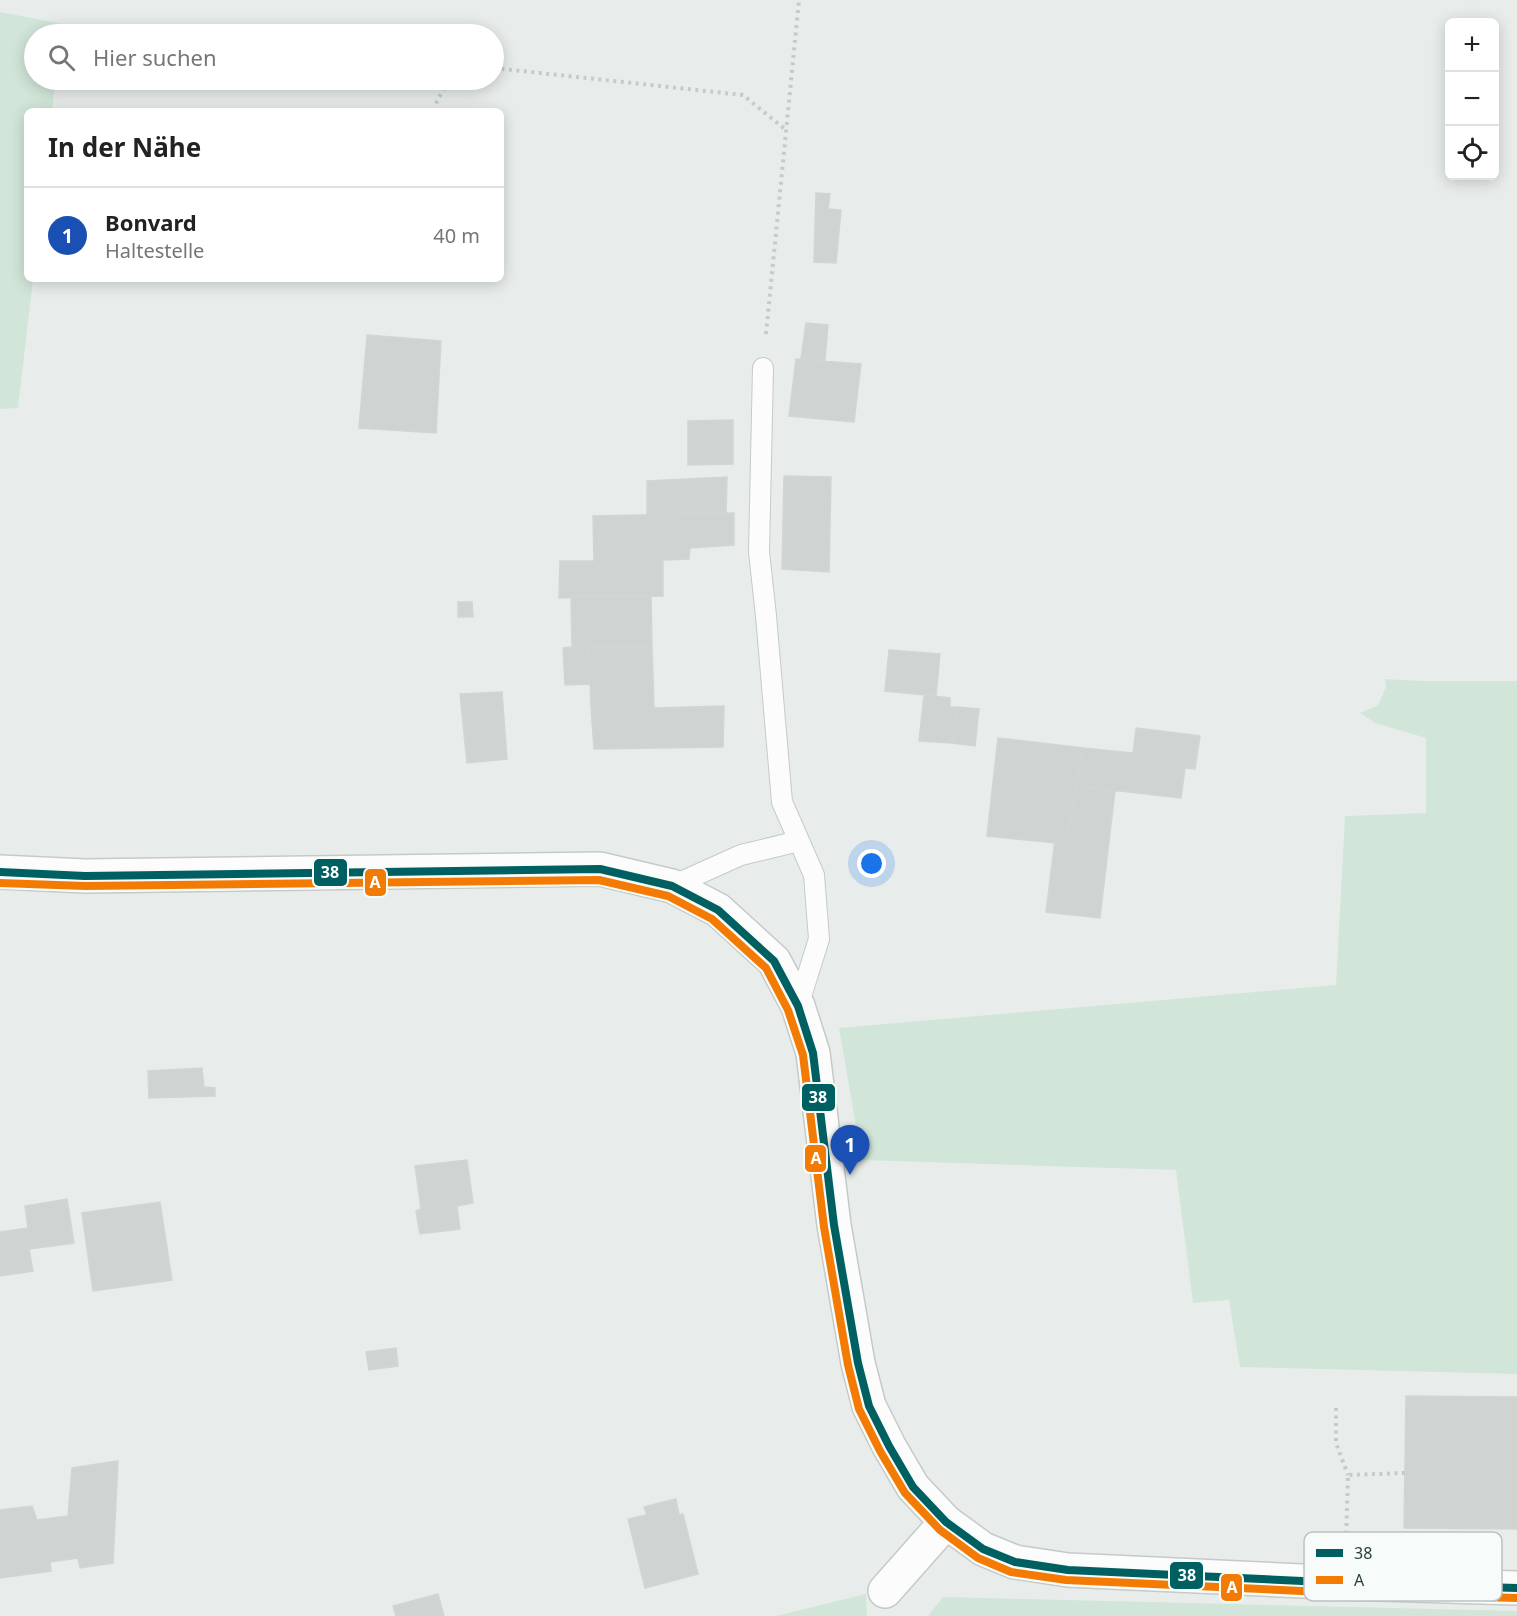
<!DOCTYPE html>
<html lang="de">
<head>
<meta charset="utf-8">
<style>
	:root { --surface:#fff; --page:#f6f6f6; --text:#222; --muted:#767676; --line:#e0e0e0; --accent:#0f766e }
	body { margin:0; font-family:"Noto Sans",sans-serif; background:var(--page); color:var(--text) }
	.controls { position:absolute; right:18px; top:18px; display:grid; overflow:hidden; border-radius:9px; box-shadow:0 3px 15px #0003 }
	.controls button { width:54px; height:54px; display:grid; place-items:center; padding:0; border:0; border-bottom:2px solid var(--line); background:var(--surface); color:var(--text); font:30px sans-serif }
	.you { position:absolute; left:872px; top:864px; width:21px; height:21px; margin:-15px; border:4px solid #fff; border-radius:50%; background:#1a73e8; box-shadow:0 0 0 9px #1a73e833 }
	.badge { display:grid; place-items:center; width:39px; height:39px; border-radius:50%; background:var(--accent); color:#fff; font-size:20px; font-weight:700 }
	.pin { position:absolute; translate:-50% -50px; filter:drop-shadow(0 2px 3px #0008) }
	.pin::after { content:''; position:absolute; top:32px; width:21px; height:18px; background:inherit; clip-path:polygon(0 0,100% 0,50% 100%) }
	.list { margin:0; padding:0; list-style:none }
	h2 { display:flex; justify-content:space-between; align-items:center; height:78px; margin:0; padding:0 24px; font-size:26px }
	h2 small { font-size:20px; font-weight:400; color:var(--muted) }
	.list li { display:grid; grid-template-columns:39px 1fr auto; gap:18px; align-items:center; box-sizing:border-box; height:96px; padding:0 24px; border-top:2px solid var(--line) }
	.list b { display:block; font-size:22px; white-space:nowrap }
	.list p { margin:0; font-size:20px; white-space:nowrap; color:var(--muted) }
	.list em { font-size:20px; font-style:normal; color:var(--muted) }
	.icon { flex:none; width:33px; height:33px; fill:none; stroke:currentColor; stroke-width:2; stroke-linecap:round; stroke-linejoin:round }
	.map { position:relative; flex:none; width:1517px; height:1616px; overflow:hidden }
	.search { position:absolute; background:var(--surface); box-shadow:0 3px 15px #0003; left:24px; top:24px; width:480px; height:66px; display:flex; align-items:center; gap:15px; box-sizing:border-box; padding:0 21px; border-radius:33px; color:var(--muted); font-size:22px }
	.panel { position:absolute; background:var(--surface); box-shadow:0 3px 15px #0003; left:24px; top:108px; width:480px; height:174px; border-radius:9px }
	.map>svg:first-child { display:block }
	.green { fill:#d1e6d8 }
	.building { fill:#cfd4d2; stroke:#d1d6d4; stroke-width:1.5 }
	.lines { fill:none; stroke-linecap:round; stroke-linejoin:round }
	.lane-casing { stroke:#c5cac8; stroke-width:22 }
	.street-casing { stroke:#c5cac8; stroke-width:36 }
	.path { stroke:#c3ccca; stroke-width:4; stroke-dasharray:3 4.5; stroke-linecap:butt }
	.lane { stroke:#fcfcfc; stroke-width:20 }
	.street { stroke:#fcfcfc; stroke-width:33 }
	.bus-1-casing { stroke:#f7fbf9; stroke-width:12 }
	.bus-2-casing { stroke:#f7fbf9; stroke-width:12 }
	.bus-1 { stroke:#005f61; stroke-width:8 }
	.bus-2 { stroke:#f47b03; stroke-width:8 }
	.key { fill:#f7fbf9; stroke:#b8c4c0; stroke-width:1.5 }
	.key-label { font-size:16px; fill:#24423a }
	.line-badge { stroke:#f7fbf9; stroke-width:2 }
	.badge-label { font-size:16px; text-anchor:middle; font-weight:bold; fill:#fff }
</style>
</head>
<body>
<div class="map">
<svg width="1517" height="1616" viewBox="0 0 1517 1616">
	<rect width="100%" height="100%" fill="#e8edeb"/>
	<path class="green" d="M 0,12 L 62,24 L 60,34 L 34,34 L 34,80 L 55,80 L 52,111 L 27,111 L 27,279 L 33,279 L 18,408 L 0,409 Z
		M 1385,679 L 1422,681 L 1517,681 L 1517,1374 L 1240,1367 L 1229,1300 L 1193,1303 L 1176,1170 L 862,1160 L 839,1028 L 1336,985 L 1345,816 L 1426,813 L 1426,738 L 1375,723 L 1360,713 L 1378,705 L 1386,687 Z
		M 866,1594 L 867,1616 L 776,1616 Z
		M 943,1597 L 1517,1611 L 1517,1616 L 928,1616 Z"/>
	<path class="building" d="M 816,193 L 830,194 L 828,209 L 841,210 L 836,263 L 814,262 Z
		M 806,323 L 828,325 L 825,361 L 801,359 Z
		M 367,335 L 441,341 L 436,433 L 359,428 Z
		M 796,359 L 861,364 L 854,422 L 789,416 Z
		M 733,420 L 733,464 L 688,465 L 688,421 Z
		M 784,476 L 831,477 L 829,572 L 782,569 Z
		M 727,477 L 726,514 L 647,515 L 647,481 Z
		M 734,513 L 734,545 L 690,548 L 689,559 L 663,560 L 663,596 L 559,598 L 560,561 L 594,561 L 593,516 Z
		M 571,596 L 651,596 L 652,646 L 589,646 L 590,684 L 565,685 L 563,648 L 572,647 Z
		M 458,602 L 472,602 L 473,617 L 458,617 Z
		M 589,646 L 652,646 L 654,708 L 591,707 Z
		M 889,650 L 940,654 L 936,696 L 885,691 Z
		M 502,692 L 507,759 L 467,763 L 460,694 Z
		M 924,695 L 950,698 L 950,707 L 957,707 L 952,743 L 919,741 Z
		M 724,706 L 723,747 L 594,749 L 591,707 L 654,708 Z
		M 957,707 L 979,709 L 975,746 L 952,743 Z
		M 1136,728 L 1200,736 L 1195,769 L 1185,768 L 1181,798 L 1077,786 L 1083,748 L 1133,753 Z
		M 998,738 L 1083,748 L 1068,832 L 1056,832 L 1055,843 L 987,836 Z
		M 1077,786 L 1115,791 L 1100,918 L 1046,912 L 1056,832 L 1068,832 Z
		M 202,1068 L 204,1087 L 215,1088 L 215,1096 L 149,1098 L 148,1071 Z
		M 467,1160 L 473,1203 L 457,1206 L 460,1229 L 420,1234 L 416,1211 L 421,1209 L 415,1166 Z
		M 67,1199 L 74,1243 L 29,1249 L 33,1271 L 0,1276 L 0,1232 L 28,1228 L 25,1206 Z
		M 160,1202 L 172,1280 L 93,1291 L 82,1213 Z
		M 396,1348 L 398,1366 L 369,1370 L 366,1352 Z
		M 1406,1396 L 1517,1397 L 1517,1529 L 1404,1528 Z
		M 118,1461 L 113,1563 L 80,1568 L 78,1558 L 50,1562 L 51,1571 L 0,1578 L 0,1510 L 32,1506 L 37,1520 L 68,1516 L 72,1468 Z
		M 676,1499 L 679,1515 L 683,1514 L 698,1574 L 645,1588 L 628,1519 L 647,1515 L 644,1507 Z
		M 438,1594 L 444,1616 L 396,1616 L 393,1606 Z"/>
	<g class="lines">
		<g class="lane-casing">
			<path id="lane" d="M 763,368 L 759,552 L 766,616 L 782,802 L 814,875 L 819,939 L 798,1006
				M 672,886 L 741,855 L 799,841"/>
		</g>
		<g class="street-casing">
			<path id="street" d="M 0,872 L 85,876 L 600,869 L 672,886 L 718,910 L 774,961 L 798,1006 L 813,1053 L 834,1225 L 858,1363 L 869,1406 L 889,1446 L 913,1487 L 946,1522 L 983,1549 L 1015,1562 L 1068,1570 L 1345,1583 L 1517,1588
				M 885,1591 L 946,1522"/>
		</g>
		<path class="path" d="M 494,68 L 743,95 L 786,130
			M 435,111 L 437,101 L 449,80
			M 766,334 L 799,0
			M 1336,1408 L 1336,1443 L 1348,1475
			M 1346,1541 L 1348,1475 L 1405,1473"/>
		<use href="#lane" class="lane"/>
		<use href="#street" class="street"/>
		<g class="bus-1-casing">
			<path id="bus-1" d="M 0,872 L 85,876 L 600,869 L 672,886 L 718,910 L 774,961 L 798,1006 L 813,1053 L 834,1225 L 858,1363 L 869,1406 L 889,1446 L 913,1487 L 946,1522 L 983,1549 L 1015,1562 L 1068,1570 L 1345,1583 L 1517,1588"/>
		</g>
		<g class="bus-2-casing">
			<path id="bus-2" d="M 0,883 L 85,886 L 599,880 L 668,896 L 712,919 L 766,968 L 788,1010 L 803,1055 L 824,1227 L 848,1365 L 859,1409 L 880,1451 L 905,1493 L 940,1530 L 978,1558 L 1011,1572 L 1066,1580 L 1345,1593 L 1517,1598"/>
		</g>
		<use href="#bus-1" class="bus-1"/>
		<use href="#bus-2" class="bus-2"/>
	</g>
	<rect x="1304" y="1532" width="198" height="69" rx="9" class="key"/>
	<rect x="1316" y="1549" width="27" height="8" fill="#005f61"/>
	<rect x="1316" y="1576" width="27" height="8" fill="#f47b03"/>
	<g class="key-label">
		<text x="1354" y="1559">38</text>
		<text x="1354" y="1586">A</text>
	</g>
	<g class="line-badge">
		<rect x="313" y="858" width="35" height="29" rx="6" fill="#005f61"/>
		<rect x="364" y="868" width="23" height="29" rx="6" fill="#f47b03"/>
		<rect x="801" y="1083" width="35" height="29" rx="6" fill="#005f61"/>
		<rect x="804" y="1144" width="23" height="29" rx="6" fill="#f47b03"/>
		<rect x="1169" y="1561" width="35" height="29" rx="6" fill="#005f61"/>
		<rect x="1220" y="1573" width="23" height="29" rx="6" fill="#f47b03"/>
	</g>
	<g class="badge-label">
		<text x="330" y="878">38</text>
		<text x="375" y="888">A</text>
		<text x="818" y="1103">38</text>
		<text x="816" y="1164">A</text>
		<text x="1187" y="1581">38</text>
		<text x="1232" y="1593">A</text>
	</g>
</svg>
<div class="controls">
<button>+</button>
<button>−</button>
<button><svg class="icon" aria-label="locate" viewBox="0 0 24 24"><circle cx="12" cy="12" r="6"/><path d="M12 2v4M12 18v4M2 12h4M18 12h4"/></svg></button>
</div>
<div class="you"></div>
<div class="pin badge" style="left:850px;top:1175px;background:#1a4fb4">1</div>
<div class="search"><svg class="icon" aria-label="search" viewBox="0 0 24 24"><circle cx="10" cy="10" r="6"/><path d="M15 15l6 6"/></svg>Hier suchen</div>
<section class="panel">
<h2>In der Nähe<small></small></h2>
<ul class="list">
<li><span class="badge" style="background:#1a4fb4">1</span><div><b>Bonvard</b><p>Haltestelle</p></div><em>40 m</em></li>
</ul>
</section>
</div>
</body>
</html>
